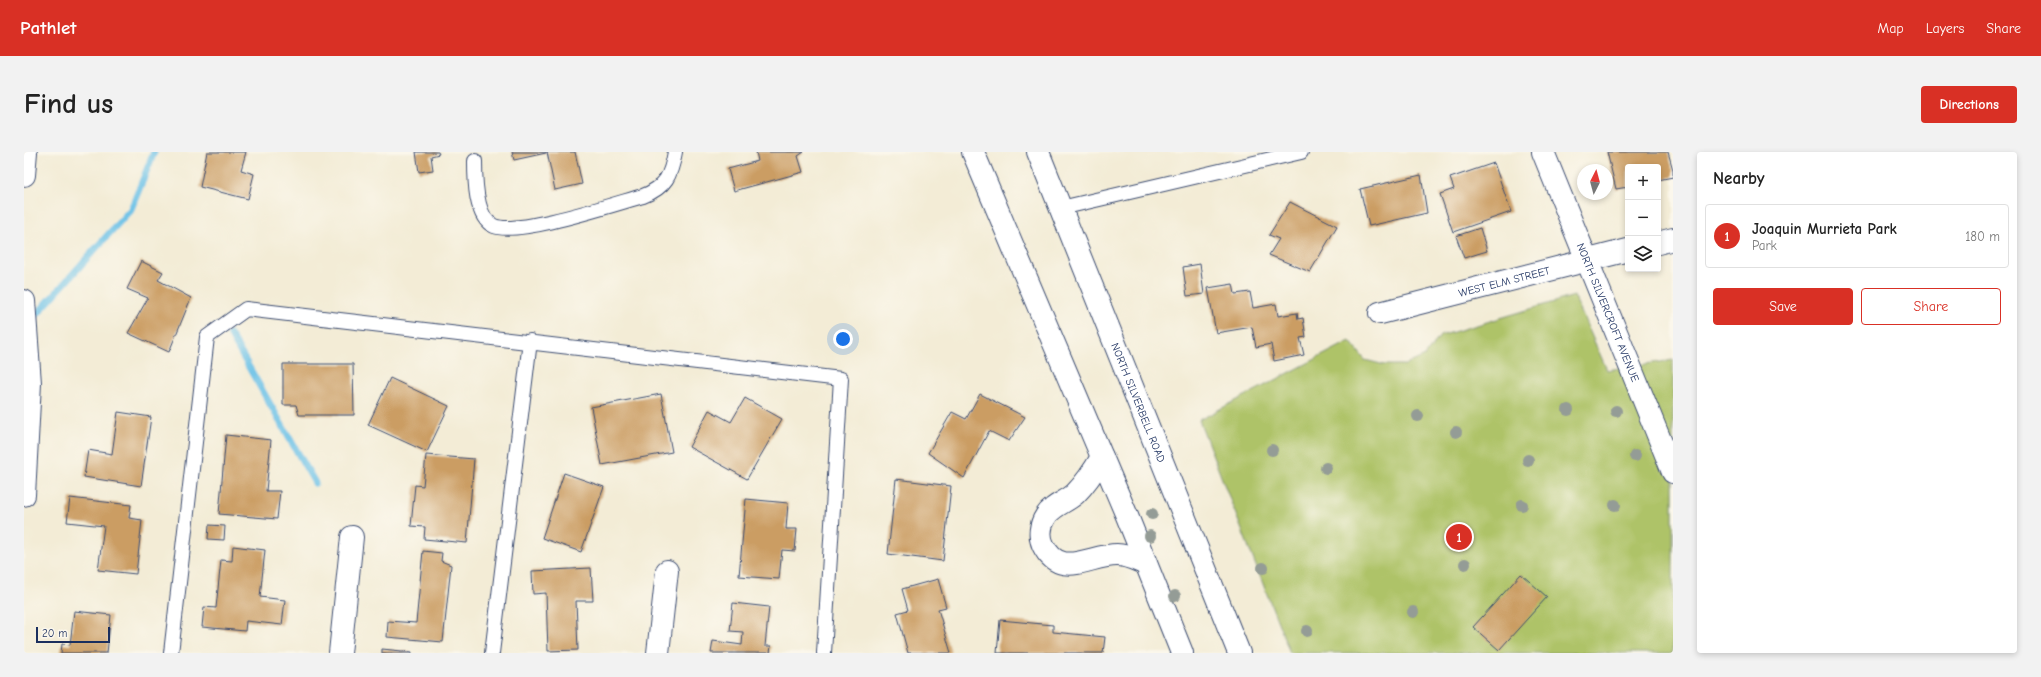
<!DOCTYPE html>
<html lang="en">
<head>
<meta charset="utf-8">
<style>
	:root { --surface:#fff; --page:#f2f2f2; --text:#222; --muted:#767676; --line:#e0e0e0; --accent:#d93025 }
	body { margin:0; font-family:"Comic Neue",sans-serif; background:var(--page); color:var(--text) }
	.controls { position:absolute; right:12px; top:12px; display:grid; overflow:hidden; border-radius:4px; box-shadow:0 2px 6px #0003 }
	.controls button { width:36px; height:36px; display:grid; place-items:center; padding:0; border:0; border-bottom:1px solid var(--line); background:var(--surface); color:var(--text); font:20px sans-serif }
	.compass { position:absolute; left:1553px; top:12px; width:36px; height:36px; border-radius:50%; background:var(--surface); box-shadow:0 2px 6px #0003; rotate:6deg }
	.scale { position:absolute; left:12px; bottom:10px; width:74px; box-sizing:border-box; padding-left:4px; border:2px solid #1b2f5e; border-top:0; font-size:11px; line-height:14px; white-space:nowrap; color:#1b2f5e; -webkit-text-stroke:3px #fbf7ec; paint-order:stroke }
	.you { position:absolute; left:819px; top:187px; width:14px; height:14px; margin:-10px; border:3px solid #fff; border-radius:50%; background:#1a73e8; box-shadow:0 0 0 6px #1a73e833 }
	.badge { display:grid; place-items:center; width:26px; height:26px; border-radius:50%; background:var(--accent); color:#fff; font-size:13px; font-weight:700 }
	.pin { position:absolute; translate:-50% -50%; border:2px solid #fff; box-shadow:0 1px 4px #0006 }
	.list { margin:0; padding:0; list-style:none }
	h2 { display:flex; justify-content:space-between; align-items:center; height:52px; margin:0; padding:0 16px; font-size:17px }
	h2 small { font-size:13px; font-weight:400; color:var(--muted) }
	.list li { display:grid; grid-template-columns:26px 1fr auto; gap:12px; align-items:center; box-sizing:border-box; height:64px; margin:0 8px 8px; padding:0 8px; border:1px solid var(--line); border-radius:4px }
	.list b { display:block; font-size:15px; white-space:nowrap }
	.list p { margin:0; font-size:13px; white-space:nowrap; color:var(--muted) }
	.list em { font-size:13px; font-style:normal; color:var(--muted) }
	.actions { display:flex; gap:8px; padding:12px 16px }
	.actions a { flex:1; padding:9px 0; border:1px solid var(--accent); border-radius:4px; text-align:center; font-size:14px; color:var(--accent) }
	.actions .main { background:var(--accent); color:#fff }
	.icon { flex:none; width:22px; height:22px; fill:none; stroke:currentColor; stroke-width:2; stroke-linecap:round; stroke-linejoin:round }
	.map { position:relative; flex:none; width:1649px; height:501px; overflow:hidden; border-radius:4px }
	header { display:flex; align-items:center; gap:24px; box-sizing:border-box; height:56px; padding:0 20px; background:var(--accent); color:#fff }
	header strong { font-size:19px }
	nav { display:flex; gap:22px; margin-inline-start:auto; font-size:14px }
	.intro { display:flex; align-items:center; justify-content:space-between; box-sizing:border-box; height:96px; padding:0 24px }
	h1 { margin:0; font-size:28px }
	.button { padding:10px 18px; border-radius:4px; background:var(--accent); color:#fff; font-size:14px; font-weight:700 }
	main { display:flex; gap:24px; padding:0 24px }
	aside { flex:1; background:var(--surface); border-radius:4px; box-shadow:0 2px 6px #0003 }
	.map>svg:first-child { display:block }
	.green { fill:#aec367; stroke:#647962 }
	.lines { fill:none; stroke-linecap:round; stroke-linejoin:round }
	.stream { stroke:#6ac1e7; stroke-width:7 }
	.building { fill:#cb9d63 }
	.service-casing { stroke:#3b4b70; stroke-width:16 }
	.minor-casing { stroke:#3b4b70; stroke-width:24 }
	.secondary-casing { stroke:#3b4b70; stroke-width:24 }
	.service { stroke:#fff; stroke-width:14 }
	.minor { stroke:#fff; stroke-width:22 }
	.secondary { stroke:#fff; stroke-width:22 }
	.tree { fill:#949c96 }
	.labels { text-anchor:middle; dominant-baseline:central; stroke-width:4; stroke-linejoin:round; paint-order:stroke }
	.street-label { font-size:11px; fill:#1b2f5e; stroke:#fbf7ec }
</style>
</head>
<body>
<header>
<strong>Pathlet</strong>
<nav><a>Map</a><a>Layers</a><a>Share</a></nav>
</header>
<div class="intro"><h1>Find us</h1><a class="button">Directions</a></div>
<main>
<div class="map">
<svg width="1649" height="501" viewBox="0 0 1649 501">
	<rect width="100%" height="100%" fill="#fbf7ec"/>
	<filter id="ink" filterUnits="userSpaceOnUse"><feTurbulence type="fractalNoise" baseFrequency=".025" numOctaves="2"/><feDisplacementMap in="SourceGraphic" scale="8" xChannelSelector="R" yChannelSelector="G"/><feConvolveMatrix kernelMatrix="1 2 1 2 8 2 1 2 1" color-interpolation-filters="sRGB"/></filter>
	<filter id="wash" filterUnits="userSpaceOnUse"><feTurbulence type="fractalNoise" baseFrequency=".012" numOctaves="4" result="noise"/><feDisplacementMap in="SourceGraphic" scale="16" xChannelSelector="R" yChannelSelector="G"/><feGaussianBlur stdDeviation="0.9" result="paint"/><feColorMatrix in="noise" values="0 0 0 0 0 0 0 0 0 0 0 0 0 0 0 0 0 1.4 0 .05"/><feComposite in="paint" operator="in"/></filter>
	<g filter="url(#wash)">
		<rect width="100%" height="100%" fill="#f3ecd6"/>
		<path class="green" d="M 1550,144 L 1583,218 L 1649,208 L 1649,501 L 1266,501 L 1175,268 L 1326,189 L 1341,208 L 1361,213 L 1381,213 L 1401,204 L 1416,184 Z"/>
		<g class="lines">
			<path class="stream" d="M 6,170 L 107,57 L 130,0
				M 206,182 L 291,331"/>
		</g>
		<g id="blocks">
			<path class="building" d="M 183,0 L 222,0 L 217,18 L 230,22 L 224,47 L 176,35 Z
				M 392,0 L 414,0 L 415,2 L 407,4 L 409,18 L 395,20 Z
				M 488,0 L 522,0 L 522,1 L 490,8 Z
				M 523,0 L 551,0 L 558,32 L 531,38 Z
				M 732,0 L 780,0 L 774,4 L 779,20 L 710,39 L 704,17 L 734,9 Z
				M 1583,0 L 1644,0 L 1649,18 L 1649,25 L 1634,28 L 1634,15 L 1604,15 L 1604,35 L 1592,37 Z
				M 1470,11 L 1487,60 L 1429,80 L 1416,42 L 1430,37 L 1426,26 Z
				M 1397,23 L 1403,61 L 1345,74 L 1336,37 Z
				M 1266,50 L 1313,74 L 1286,120 L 1245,103 L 1255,87 L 1245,83 Z
				M 1456,76 L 1463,99 L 1440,106 L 1432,84 Z
				M 117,109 L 139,120 L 134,128 L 167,146 L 145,200 L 104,181 L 124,146 L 103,137 Z
				M 1176,112 L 1180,142 L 1163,144 L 1159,115 Z
				M 1209,132 L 1211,142 L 1226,140 L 1229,156 L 1252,152 L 1254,164 L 1273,161 L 1274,167 L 1279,166 L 1282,185 L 1276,186 L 1280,203 L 1250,209 L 1247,192 L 1232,195 L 1228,175 L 1192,181 L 1184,136 Z
				M 259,212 L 329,212 L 330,263 L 275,263 L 272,253 L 259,253 Z
				M 366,226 L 425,254 L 403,300 L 344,273 Z
				M 637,242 L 648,300 L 578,313 L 567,255 Z
				M 956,242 L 1001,265 L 985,289 L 965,279 L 940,326 L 904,301 L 928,260 L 942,267 Z
				M 721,246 L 758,267 L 723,327 L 665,295 L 685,258 L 707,270 Z
				M 94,260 L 127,265 L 117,334 L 60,325 L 64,298 L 88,302 Z
				M 202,283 L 247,288 L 242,339 L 256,339 L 253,367 L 195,362 Z
				M 402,303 L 450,307 L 443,391 L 400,387 L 401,375 L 387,374 L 391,333 L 399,334 Z
				M 540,321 L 580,335 L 557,400 L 518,386 Z
				M 872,327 L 927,334 L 919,409 L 864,402 Z
				M 46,346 L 107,353 L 105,366 L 118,368 L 112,422 L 74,418 L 80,374 L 43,370 Z
				M 722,347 L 764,351 L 762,377 L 773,377 L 771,399 L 758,398 L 755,427 L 715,424 Z
				M 185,373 L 201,374 L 200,388 L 184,387 Z
				M 209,394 L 241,398 L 236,445 L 261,448 L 258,473 L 222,469 L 221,479 L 178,475 L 180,455 L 192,456 L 197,408 L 208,409 Z
				M 399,399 L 418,401 L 417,409 L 427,413 L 419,490 L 363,485 L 364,469 L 392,471 Z
				M 567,416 L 569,449 L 552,449 L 554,498 L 524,499 L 522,441 L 509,442 L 508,419 Z
				M 1497,422 L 1523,445 L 1475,498 L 1449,475 Z
				M 914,427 L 922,455 L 914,457 L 927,501 L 884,501 L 873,461 L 884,458 L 878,437 Z
				M 709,451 L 745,455 L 741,494 L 747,494 L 746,501 L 687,501 L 689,489 L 718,493 L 719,480 L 706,479 Z
				M 50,459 L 87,463 L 83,501 L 37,501 L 38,492 L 46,493 Z
				M 976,468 L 1029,473 L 1029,480 L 1081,485 L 1079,501 L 973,501 Z
				M 358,497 L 388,500 L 388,501 L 358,501 Z"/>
		</g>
	</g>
	<g filter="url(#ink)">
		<use href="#blocks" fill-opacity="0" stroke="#3b4b70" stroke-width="1"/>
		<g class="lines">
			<g class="service-casing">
				<path id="service" d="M 451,9 C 451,27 451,66 470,74 C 494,84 590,52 619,44 C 642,35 647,23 651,0
					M 1037,56 L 1277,0
					M 147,501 L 183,185 L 222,157 L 817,227 L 800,501
					M 468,501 L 506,189"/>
			</g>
			<g class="minor-casing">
				<g id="minor">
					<path id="s1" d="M 1519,0 L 1649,320"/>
					<path d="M 0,23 L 2,0"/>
					<path d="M 1634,91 L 1649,87"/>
					<path d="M 0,149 L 6,231 L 0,343"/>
					<path id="s2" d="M 1356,161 L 1604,98"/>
					<path d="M 1078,305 C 1070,319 1062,331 1051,342 C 1042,350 1028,354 1022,364 C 1016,373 1015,384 1019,393 C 1036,428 1065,403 1093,403 C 1103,403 1112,408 1122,412"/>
					<path d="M 316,501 L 328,385"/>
					<path d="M 634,501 L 643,419"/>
				</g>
			</g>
			<g class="secondary-casing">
				<g id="secondary">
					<path d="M 949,0 L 1103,364 L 1158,501"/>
					<path id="s3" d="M 1014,0 L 1215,501"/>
				</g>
			</g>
			<use href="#service" class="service"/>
			<use href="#minor" class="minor"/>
			<use href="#secondary" class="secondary"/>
		</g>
		<g class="tree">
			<circle cx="1544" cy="258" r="6"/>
			<circle cx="1592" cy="259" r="6"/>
			<circle cx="1394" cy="264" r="6"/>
			<circle cx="1432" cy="280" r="6"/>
			<circle cx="1248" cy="298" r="6"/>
			<circle cx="1611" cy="304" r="6"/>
			<circle cx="1504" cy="308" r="6"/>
			<circle cx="1302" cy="316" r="6"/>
			<circle cx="1498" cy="353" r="6"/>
			<circle cx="1591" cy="353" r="6"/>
			<circle cx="1128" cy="362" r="6"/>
			<circle cx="1126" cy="384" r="6"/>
			<circle cx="1441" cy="412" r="6"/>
			<circle cx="1239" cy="416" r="6"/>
			<circle cx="1151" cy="444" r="6"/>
			<circle cx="1389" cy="460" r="6"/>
			<circle cx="1283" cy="479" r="6"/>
		</g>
	</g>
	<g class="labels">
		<g class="street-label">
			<text stroke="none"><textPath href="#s2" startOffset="128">WEST ELM STREET</textPath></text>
			<text stroke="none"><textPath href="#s1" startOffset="173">NORTH SILVERCROFT AVENUE</textPath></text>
			<text stroke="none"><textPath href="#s3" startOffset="270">NORTH SILVERBELL ROAD</textPath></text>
		</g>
	</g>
</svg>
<div class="controls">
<button>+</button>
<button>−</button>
<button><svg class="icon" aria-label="layers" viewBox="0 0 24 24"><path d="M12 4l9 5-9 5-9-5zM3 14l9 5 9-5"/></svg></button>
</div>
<svg class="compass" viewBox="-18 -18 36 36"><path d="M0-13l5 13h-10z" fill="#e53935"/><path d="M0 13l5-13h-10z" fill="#767676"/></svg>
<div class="scale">20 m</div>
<div class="you"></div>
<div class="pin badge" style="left:1435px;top:385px">1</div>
</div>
<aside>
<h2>Nearby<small></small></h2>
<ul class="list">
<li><span class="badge">1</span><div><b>Joaquin Murrieta Park</b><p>Park</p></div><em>180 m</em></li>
</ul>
<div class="actions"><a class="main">Save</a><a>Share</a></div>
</aside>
</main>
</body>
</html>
